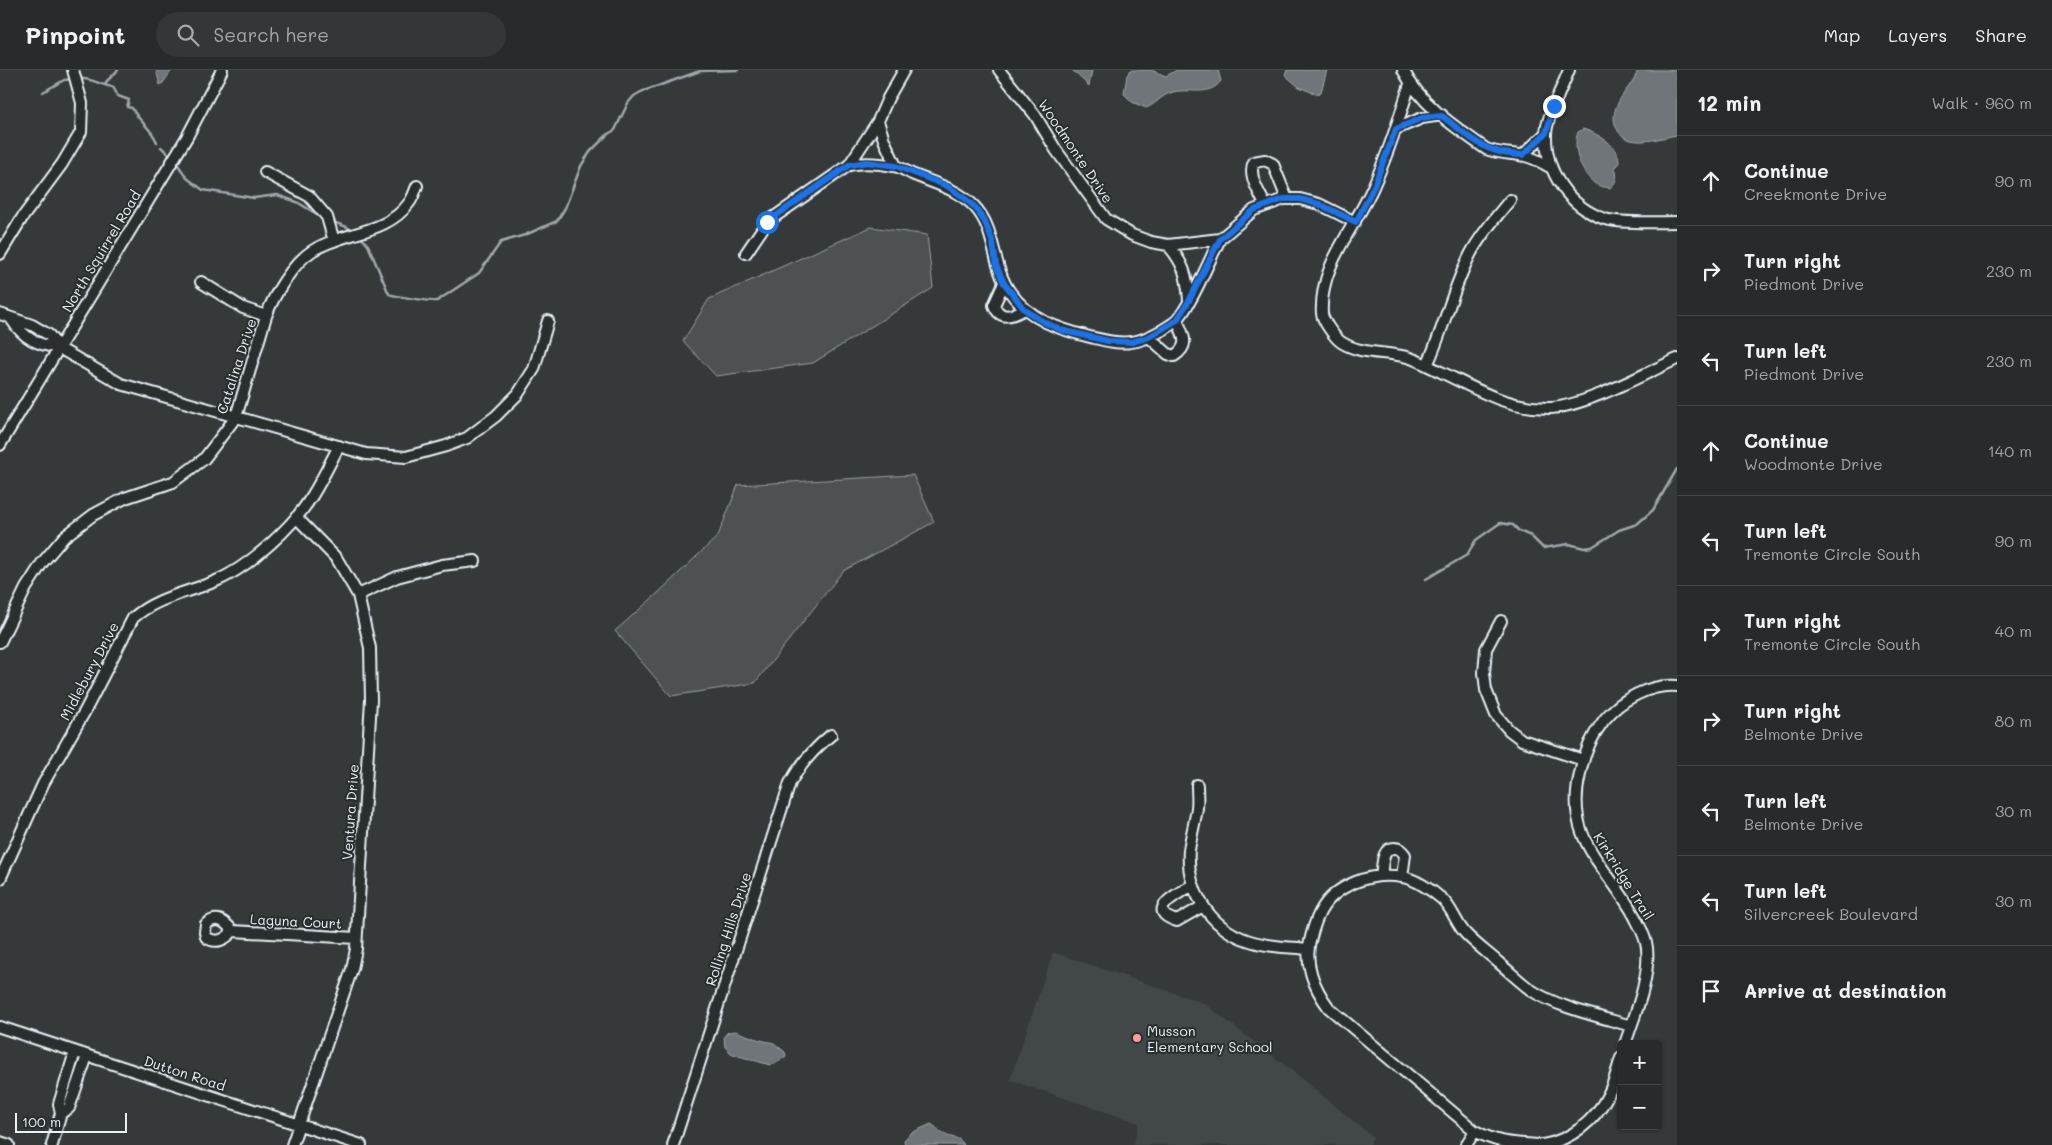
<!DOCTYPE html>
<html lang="en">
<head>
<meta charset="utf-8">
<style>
	:root { --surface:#282b2c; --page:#343738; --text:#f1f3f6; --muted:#a5a7a9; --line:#444748 }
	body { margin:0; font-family:Mali,sans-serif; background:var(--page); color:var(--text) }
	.controls { position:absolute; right:15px; bottom:15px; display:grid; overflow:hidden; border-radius:5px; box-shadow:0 1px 4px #0004 }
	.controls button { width:45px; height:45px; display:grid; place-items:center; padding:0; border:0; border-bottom:1px solid var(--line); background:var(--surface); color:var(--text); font:25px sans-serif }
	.scale { position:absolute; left:15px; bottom:12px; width:112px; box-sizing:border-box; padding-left:5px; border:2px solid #e8f1f8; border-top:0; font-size:14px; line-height:18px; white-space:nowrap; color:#e8f1f8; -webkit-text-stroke:4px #2a2d2e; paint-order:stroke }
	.stop { position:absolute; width:15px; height:15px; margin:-11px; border:4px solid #1a73e8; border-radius:50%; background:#fff }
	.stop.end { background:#1a73e8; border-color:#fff; box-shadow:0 1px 5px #0008 }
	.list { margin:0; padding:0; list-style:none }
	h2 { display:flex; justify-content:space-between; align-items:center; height:65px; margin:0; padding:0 20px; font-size:21px }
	h2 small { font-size:16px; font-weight:400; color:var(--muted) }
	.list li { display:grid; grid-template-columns:32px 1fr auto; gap:15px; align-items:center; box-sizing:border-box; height:90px; padding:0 20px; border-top:1px solid var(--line) }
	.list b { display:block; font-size:19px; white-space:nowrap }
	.list p { margin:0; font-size:16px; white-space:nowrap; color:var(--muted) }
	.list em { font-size:16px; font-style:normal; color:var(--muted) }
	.icon { flex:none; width:28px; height:28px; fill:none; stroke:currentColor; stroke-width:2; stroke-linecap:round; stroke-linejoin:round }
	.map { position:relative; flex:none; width:1677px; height:1075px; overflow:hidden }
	header { display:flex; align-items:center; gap:30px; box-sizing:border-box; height:70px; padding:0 25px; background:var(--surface); border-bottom:1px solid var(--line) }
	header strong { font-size:24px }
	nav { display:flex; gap:28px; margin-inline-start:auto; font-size:18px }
	.search { width:350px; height:45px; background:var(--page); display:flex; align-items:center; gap:12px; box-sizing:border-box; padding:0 18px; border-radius:28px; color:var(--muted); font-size:19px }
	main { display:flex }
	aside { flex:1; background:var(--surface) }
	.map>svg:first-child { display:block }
	.built { fill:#424647 }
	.green { fill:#4d5152; stroke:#9aa1a5 }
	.water { fill:#707579; stroke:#a0a7ac }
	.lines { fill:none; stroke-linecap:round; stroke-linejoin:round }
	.stream { stroke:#a0a7ac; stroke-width:2.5 }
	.minor-casing { stroke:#e8f1f8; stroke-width:14 }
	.minor { stroke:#2a2d2e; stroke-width:10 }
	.route { stroke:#1a73e8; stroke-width:6 }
	.poi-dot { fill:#ff9aa2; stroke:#2a2d2e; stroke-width:2 }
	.labels { text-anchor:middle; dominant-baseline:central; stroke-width:4; stroke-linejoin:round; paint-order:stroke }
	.street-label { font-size:14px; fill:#e8f1f8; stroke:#2a2d2e }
	.poi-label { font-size:14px; fill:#e8f1f8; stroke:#2a2d2e; text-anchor:start }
</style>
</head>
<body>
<header>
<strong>Pinpoint</strong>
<div class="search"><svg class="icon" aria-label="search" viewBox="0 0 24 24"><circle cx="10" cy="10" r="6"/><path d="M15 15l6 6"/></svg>Search here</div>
<nav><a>Map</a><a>Layers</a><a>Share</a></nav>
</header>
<main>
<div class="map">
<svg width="1677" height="1075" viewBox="0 0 1677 1075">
	<rect width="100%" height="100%" fill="#35393a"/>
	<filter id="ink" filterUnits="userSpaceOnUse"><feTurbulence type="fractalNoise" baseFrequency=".02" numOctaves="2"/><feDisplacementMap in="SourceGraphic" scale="10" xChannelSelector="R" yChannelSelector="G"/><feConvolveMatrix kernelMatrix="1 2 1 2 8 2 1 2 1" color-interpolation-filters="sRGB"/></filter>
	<g filter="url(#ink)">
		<path class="built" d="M 1053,882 L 1204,933 L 1295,1003 L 1373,1067 L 1370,1075 L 1133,1075 L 1139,1053 L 1010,1010 Z"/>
		<path class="green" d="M 871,157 L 927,165 L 933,218 L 813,293 L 716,306 L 683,271 L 709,229 Z
			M 913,405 L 934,452 L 843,501 L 755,613 L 671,626 L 615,561 L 658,523 L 718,466 L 738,415 Z"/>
		<path class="water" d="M 156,0 L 172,0 L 163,13 L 160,15 Z
			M 1072,0 L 1092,0 L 1089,16 Z
			M 1131,0 L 1151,0 L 1166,6 L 1177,0 L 1218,0 L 1221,11 C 1209,27 1191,18 1173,22 C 1161,25 1157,34 1146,38 L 1132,32 L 1124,24 L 1127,5 Z
			M 1287,0 L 1327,0 L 1321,22 L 1316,24 L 1299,17 L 1285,5 Z
			M 1638,0 L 1677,0 L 1677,65 C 1658,68 1628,80 1617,59 C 1612,51 1614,40 1618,33 C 1624,21 1634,12 1638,0 Z
			M 1583,59 C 1597,63 1621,76 1619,94 L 1615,98 C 1618,107 1617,112 1610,118 C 1605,117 1599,117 1594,113 C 1580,101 1572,79 1578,62 Z
			M 735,961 L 760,970 L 774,973 L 785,982 L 786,986 L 775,994 L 770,995 L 732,984 L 725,977 L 724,966 L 728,962 Z
			M 931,1054 C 936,1056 939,1062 944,1064 C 951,1069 960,1066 964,1075 L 905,1075 L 904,1070 L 911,1063 Z"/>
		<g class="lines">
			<path class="stream" d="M 78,9 C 90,7 102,16 113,17 L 118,26 L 129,30 L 127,37 L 132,38 C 139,52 150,56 157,72
				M 106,15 L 106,12 L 118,0
				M 43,22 L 64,10 L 73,9
				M 161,77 L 171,86
				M 176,92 L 187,108 L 203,120 L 254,128 L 277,125 L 297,132 L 323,148
				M 333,152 L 347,157 L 352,161
				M 359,165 L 368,175 L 389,224 C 393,226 434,232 437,231 L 479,203 L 501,172 L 525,165 L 557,151 L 565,138 L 581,96 L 590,82 L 608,64 L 615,60 L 628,33 L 634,26 L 641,22 L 700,1 L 738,0
				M 1426,509 L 1467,485 L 1476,470 L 1500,453 L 1513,455 L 1519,461 L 1531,466 L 1543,478 L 1569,474 L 1584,478 L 1592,477 L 1619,460 L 1637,454 L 1653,440 L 1677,399"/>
			<g class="minor-casing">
				<path id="minor" d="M 999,0 L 1035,45 L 1056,80 L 1106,149 L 1132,165 L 1151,172 L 1168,175 L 1220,169 L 1254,140 L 1284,129 L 1300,129 L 1319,134 L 1355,152
					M 1403,0 C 1421,35 1455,57 1486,79 C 1499,84 1512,83 1525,86 C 1535,88 1542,93 1550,97
					M 1569,0 C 1563,16 1546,48 1546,64 C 1545,102 1569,137 1605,149 C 1622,154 1658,152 1677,152
					M 1410,14 C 1399,49 1388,84 1373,117 C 1354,160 1319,195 1322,244 C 1323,251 1335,268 1341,272 C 1361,285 1384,281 1407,287 C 1418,290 1430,297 1441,302 C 1478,320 1508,339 1551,338 C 1585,336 1644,304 1677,289
					M 878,51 L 884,70 L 896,96
					M 1396,59 L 1422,48 L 1442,45
					M 1523,85 L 1546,63
					M 849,95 C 864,92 878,93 894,96 C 901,97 907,102 914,105 C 936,114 957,119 974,136 C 997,160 991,195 1010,222 C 1030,250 1058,259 1090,267 C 1103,270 1117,274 1131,272 C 1143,271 1155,264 1166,258 C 1170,255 1175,253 1178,249 C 1193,231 1209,191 1220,169
					M 265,102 L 309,126 L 327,147 L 334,171
					M 1265,135 C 1260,123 1247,105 1254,92 L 1265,90 L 1273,94 L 1287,129
					M 1168,175 C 1184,194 1187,205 1189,230
					M 746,183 L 767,152 L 849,95 L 878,51 L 888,28 L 904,0
					M 0,184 L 22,148 L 62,94 L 81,62 L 82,33 L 73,0
					M 201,212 L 243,238 L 266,246
					M 1004,213 L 994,235 C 1000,251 1013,246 1024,239
					M 0,244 L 32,255 L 49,265 L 59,278 L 121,314 L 366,384 L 406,387 L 446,376 L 467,368 L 496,346 L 518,324 L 534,299 L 548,251
					M 12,250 C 24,269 38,275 59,278
					M 1149,267 L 1168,284 L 1174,286 C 1191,275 1183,265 1177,250
					M 1427,295 C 1444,259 1452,219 1471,183 C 1481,164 1496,147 1510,130
					M 0,375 L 187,67 L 222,0
					M 358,525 L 397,507 L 442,495 L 475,491
					M 1501,551 L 1486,579 L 1484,603 L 1486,620 L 1496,645 L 1509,660 L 1522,670 L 1583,690
					M 0,572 L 26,518 L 42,493 L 64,467 L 93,445 L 125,428 L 173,412 L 204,389 L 236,347 L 266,246 C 274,225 292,194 312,181 C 343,161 386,165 409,133 C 413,128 415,121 417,116
					M 1197,715 C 1197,723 1198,731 1197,738 C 1195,752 1191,766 1189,780 C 1186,819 1209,857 1247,870 C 1266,877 1288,877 1308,879
					M 1381,806 C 1383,797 1381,778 1394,778 C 1400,778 1402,781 1405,785 L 1402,807
					M 0,809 L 43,714 L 85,641 L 133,548 C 157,527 187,523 216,511 C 249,497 293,457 312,426 C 322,410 330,393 339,376
					M 1193,815 C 1180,822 1142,841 1177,851 L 1203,836
					M 233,861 C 226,869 216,875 206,867 L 205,862 L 206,854 C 218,845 225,852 233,861 L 356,868
					M 0,957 L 361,1075
					M 1625,974 C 1635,944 1650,910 1647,878 C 1646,867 1640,857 1635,847 C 1607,795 1564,771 1580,704 C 1584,683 1591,667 1604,650 C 1621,629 1650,614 1677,616
					M 61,1043 L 69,1038 L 87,986
					M 0,1072 L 9,1075
					M 52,1075 L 61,1043 L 59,1034 L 75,982
					M 292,1075 L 352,899 L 356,879 L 371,630 L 370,578 L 358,525 L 337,489 L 296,447
					M 673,1075 L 790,713 C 801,693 814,679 831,665
					M 1466,1075 L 1475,1061
					M 1539,1075 C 1513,1073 1499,1074 1475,1061 L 1329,938 C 1314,918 1303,892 1311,867 C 1313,859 1316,850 1320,842 C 1335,814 1372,802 1402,807 C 1414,808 1433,821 1442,829 C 1452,838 1456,853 1465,863 C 1475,874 1488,883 1499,893 C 1510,902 1520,912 1531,920 C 1556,937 1601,947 1631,956
					M 1543,1075 C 1571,1070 1595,1051 1608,1025 C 1614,1014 1617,1000 1621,988"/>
			</g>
			<use href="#minor" class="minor"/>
		</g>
	</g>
	<g class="lines" filter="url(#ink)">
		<path class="route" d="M 767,152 L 849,95 L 867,92 L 896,96 L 947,116 L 962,126 L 975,137 L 985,152 L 993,173 L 996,195 L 1004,213 L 1024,239 L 1040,250 L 1061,260 L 1108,271 L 1132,272 L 1149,267 L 1177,250 L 1189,231 L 1220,169 L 1254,140 L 1284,129 L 1300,129 L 1319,134 L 1356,152 L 1374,116 L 1396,59 L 1422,48 L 1442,46 C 1471,68 1484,84 1523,85 L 1546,63 L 1554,36"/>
	</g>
	<circle class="poi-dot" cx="1137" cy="968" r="5"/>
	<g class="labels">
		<g class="street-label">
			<text transform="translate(1076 81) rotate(56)">Woodmonte Drive</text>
			<text transform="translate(101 181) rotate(-59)">North Squirrel Road</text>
			<text transform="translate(236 296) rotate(-72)">Catalina Drive</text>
			<text transform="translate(89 601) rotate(-62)">Midlebury Drive</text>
			<text transform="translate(350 742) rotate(-86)">Ventura Drive</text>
			<text transform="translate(1624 806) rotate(58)">Kirkridge Trail</text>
			<text transform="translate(296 851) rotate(3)">Laguna Court</text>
			<text transform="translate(728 859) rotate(-72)">Rolling Hills Drive</text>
			<text transform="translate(185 1003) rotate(18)">Dutton Road</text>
		</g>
		<g class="poi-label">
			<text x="1147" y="960">Musson<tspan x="1147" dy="16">Elementary School</tspan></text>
		</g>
	</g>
</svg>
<div class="controls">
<button>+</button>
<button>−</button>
</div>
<div class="scale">100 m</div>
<div class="stop" style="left:767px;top:152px"></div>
<div class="stop end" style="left:1554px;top:36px"></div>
</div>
<aside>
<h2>12 min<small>Walk · 960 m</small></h2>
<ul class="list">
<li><svg class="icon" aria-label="ahead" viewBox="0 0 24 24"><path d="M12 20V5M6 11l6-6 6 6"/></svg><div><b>Continue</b><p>Creekmonte Drive</p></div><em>90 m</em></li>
<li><svg class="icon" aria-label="right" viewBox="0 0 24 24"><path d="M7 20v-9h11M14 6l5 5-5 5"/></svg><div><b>Turn right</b><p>Piedmont Drive</p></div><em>230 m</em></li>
<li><svg class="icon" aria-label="left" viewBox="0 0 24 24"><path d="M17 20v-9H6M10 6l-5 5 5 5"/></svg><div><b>Turn left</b><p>Piedmont Drive</p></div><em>230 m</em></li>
<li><svg class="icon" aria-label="ahead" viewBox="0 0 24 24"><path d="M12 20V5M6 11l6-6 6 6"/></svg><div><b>Continue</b><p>Woodmonte Drive</p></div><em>140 m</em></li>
<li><svg class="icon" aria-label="left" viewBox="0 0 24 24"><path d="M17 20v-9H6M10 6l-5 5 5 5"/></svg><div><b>Turn left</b><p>Tremonte Circle South</p></div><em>90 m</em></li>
<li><svg class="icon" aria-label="right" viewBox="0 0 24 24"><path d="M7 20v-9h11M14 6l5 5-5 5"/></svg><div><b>Turn right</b><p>Tremonte Circle South</p></div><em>40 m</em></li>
<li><svg class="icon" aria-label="right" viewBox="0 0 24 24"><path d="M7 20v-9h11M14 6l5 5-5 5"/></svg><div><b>Turn right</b><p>Belmonte Drive</p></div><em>80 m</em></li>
<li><svg class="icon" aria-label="left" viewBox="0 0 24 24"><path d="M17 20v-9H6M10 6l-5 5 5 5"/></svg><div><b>Turn left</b><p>Belmonte Drive</p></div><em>30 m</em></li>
<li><svg class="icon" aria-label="left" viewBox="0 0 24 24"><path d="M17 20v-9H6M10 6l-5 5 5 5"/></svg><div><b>Turn left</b><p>Silvercreek Boulevard</p></div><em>30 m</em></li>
<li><svg class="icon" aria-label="arrive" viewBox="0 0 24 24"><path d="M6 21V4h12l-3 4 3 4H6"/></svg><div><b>Arrive at destination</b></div></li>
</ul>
</aside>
</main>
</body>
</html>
